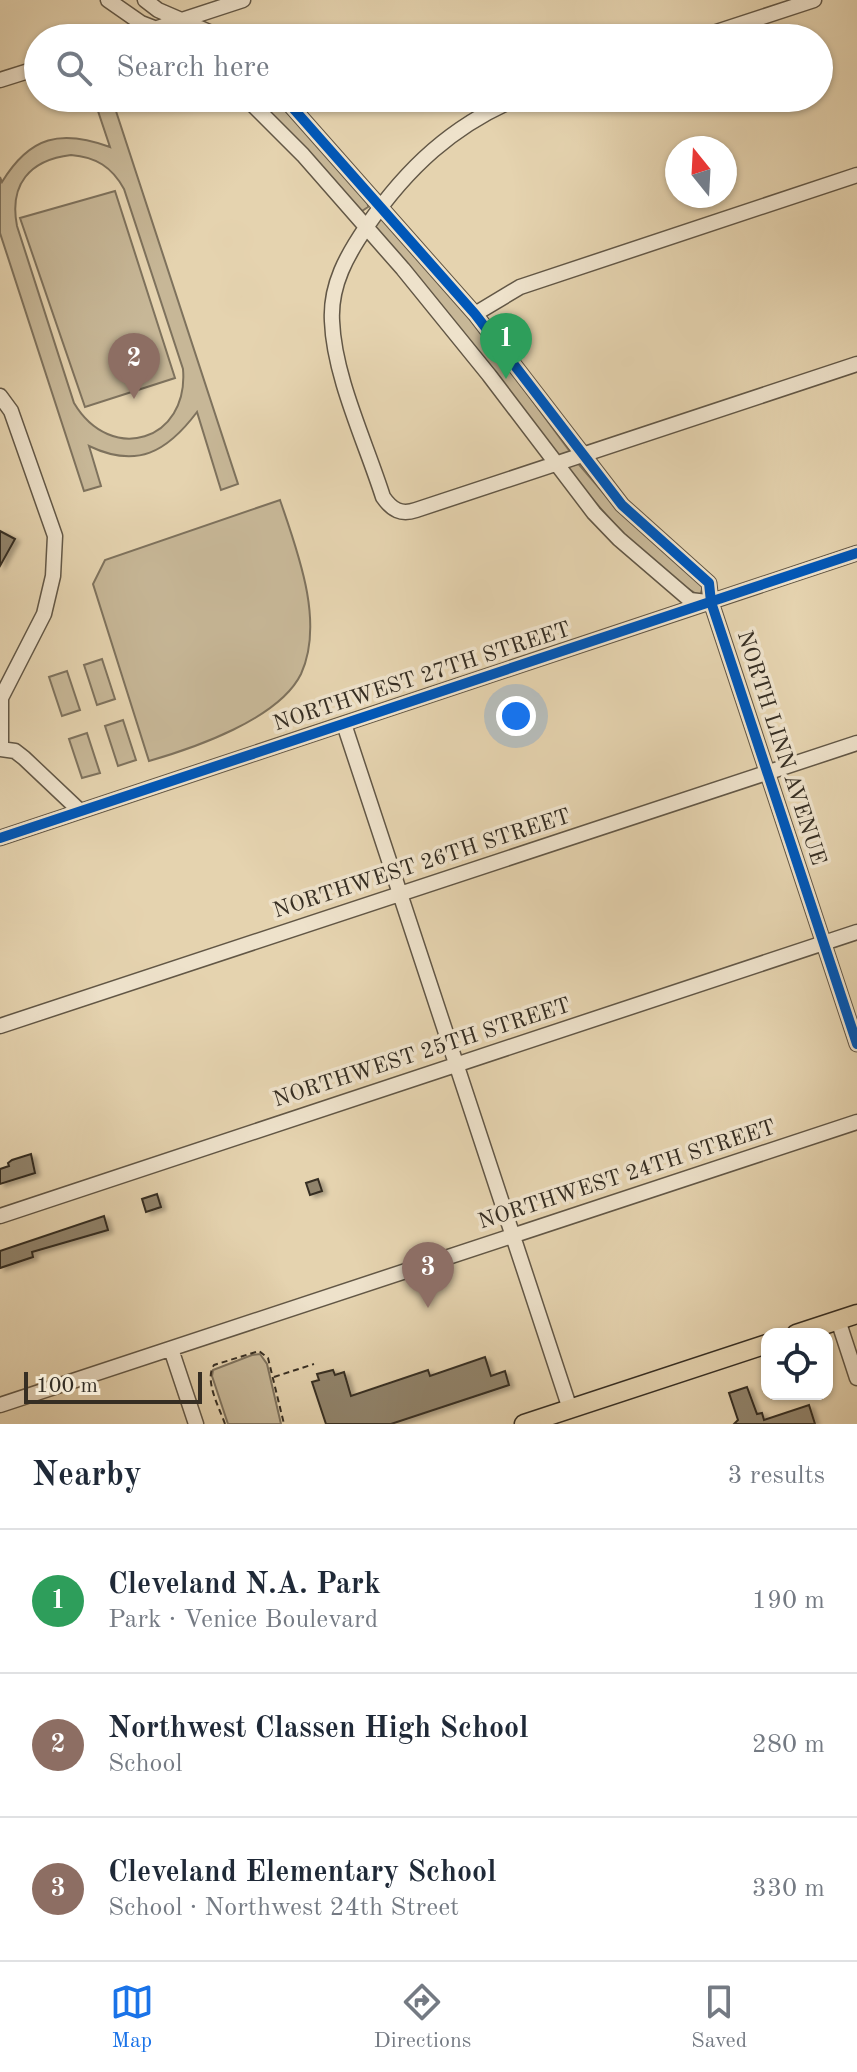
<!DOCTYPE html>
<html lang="en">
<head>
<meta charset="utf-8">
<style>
	:root { --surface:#fff; --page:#f6f6f7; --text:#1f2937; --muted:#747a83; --line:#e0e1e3; --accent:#1a73e8 }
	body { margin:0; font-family:"Old Standard TT",serif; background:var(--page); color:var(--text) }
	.controls { position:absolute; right:24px; bottom:24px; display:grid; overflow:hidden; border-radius:16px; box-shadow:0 2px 6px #0004 }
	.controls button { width:72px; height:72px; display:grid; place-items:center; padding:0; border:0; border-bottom:2px solid var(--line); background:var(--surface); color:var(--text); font:40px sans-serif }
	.compass { position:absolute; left:665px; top:136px; width:72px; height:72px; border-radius:50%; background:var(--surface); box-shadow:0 2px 6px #0004; rotate:342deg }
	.scale { position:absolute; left:24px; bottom:20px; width:178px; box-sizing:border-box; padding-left:8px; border:4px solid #362e23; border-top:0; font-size:22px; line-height:28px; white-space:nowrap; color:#362e23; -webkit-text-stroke:6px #eee2cb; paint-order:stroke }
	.you { position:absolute; left:516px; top:716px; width:28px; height:28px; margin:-20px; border:6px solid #fff; border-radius:50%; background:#1a73e8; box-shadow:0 0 0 12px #1a73e833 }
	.badge { display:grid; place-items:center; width:52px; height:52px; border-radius:50%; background:var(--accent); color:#fff; font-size:26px; font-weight:700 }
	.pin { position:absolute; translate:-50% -66px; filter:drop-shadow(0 2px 4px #0008) }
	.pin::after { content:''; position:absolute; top:42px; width:28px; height:24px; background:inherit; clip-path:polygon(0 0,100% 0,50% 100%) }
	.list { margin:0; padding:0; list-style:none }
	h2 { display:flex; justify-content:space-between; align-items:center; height:104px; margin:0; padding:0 32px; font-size:34px }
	h2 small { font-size:26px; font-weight:400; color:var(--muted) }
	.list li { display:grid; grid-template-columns:52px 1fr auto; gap:24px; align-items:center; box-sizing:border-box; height:144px; padding:0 32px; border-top:2px solid var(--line) }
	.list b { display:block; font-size:30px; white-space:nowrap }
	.list p { margin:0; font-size:26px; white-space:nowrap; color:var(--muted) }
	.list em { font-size:26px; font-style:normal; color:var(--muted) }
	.icon { flex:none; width:44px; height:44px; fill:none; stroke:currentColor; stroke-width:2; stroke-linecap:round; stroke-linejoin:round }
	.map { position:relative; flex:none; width:857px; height:1424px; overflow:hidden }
	.search { position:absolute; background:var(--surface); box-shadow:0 2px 6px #0004; left:24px; right:24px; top:24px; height:88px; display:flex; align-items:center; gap:20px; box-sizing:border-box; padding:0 28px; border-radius:44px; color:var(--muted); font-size:30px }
	.sheet { height:536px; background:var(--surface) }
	nav { display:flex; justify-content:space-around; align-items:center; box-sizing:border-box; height:112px; border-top:2px solid var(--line); background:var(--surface); font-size:22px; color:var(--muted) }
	nav a { display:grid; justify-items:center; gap:4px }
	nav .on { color:var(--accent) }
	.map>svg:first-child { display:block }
	.green { fill:#c7b797; stroke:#7e725d; stroke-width:2; fill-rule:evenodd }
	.building { fill:#91846c; stroke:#362e23; stroke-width:2; filter:url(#shadow) }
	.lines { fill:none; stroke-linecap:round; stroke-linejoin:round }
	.minor-casing { stroke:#625746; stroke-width:17 }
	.major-casing { stroke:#362e23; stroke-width:21 }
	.path { stroke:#362e23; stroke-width:2; stroke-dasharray:6 4; stroke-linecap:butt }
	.minor { stroke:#eee2cb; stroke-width:14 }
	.major { stroke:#e5d3af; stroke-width:18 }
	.cycleway-casing { stroke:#eee2cb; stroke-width:15 }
	.cycleway { stroke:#0057b8; stroke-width:10 }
	.labels { text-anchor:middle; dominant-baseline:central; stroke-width:7; stroke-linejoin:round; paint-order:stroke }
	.street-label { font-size:22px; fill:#362e23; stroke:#eee2cb }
</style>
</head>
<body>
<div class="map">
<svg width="857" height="1424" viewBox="0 0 857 1424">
	<defs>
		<filter id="shadow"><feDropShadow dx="4.5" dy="2.5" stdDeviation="2" flood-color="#0004"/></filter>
	</defs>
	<rect width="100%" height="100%" fill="#e5d3af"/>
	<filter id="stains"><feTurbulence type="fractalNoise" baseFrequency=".0025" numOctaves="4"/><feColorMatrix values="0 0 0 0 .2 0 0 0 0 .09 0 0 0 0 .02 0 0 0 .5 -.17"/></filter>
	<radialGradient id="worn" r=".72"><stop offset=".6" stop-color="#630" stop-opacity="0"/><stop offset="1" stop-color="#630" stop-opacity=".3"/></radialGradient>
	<path class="green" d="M 252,98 L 273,98 L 367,196 L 368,207 L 362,211 Z
		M 113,102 L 238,484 L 221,490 L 197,412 C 167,452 137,469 89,446 L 101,486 L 84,491 L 0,233 L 0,177 L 2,182 C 30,136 61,129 110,147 L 97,108 ZM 71,155 C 96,157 112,167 124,189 L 183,369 C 189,441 111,465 74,403 L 17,226 C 9,185 29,160 71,155 Z
		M 115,191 L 175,378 L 85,407 L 20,218 Z
		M 381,215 L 470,316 L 571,453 L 561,456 L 553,452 L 373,226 Z
		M 576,461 L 618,510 L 703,586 L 700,596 C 646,566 603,512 564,465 Z
		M 280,500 C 297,550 325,622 301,674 C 279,719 194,748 149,761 L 93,584 L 105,560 Z
		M 102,659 L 115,699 L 97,705 L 84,665 Z
		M 67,671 L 80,710 L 62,716 L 49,677 Z
		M 123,720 L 136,760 L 118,766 L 105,726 Z
		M 87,733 L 100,773 L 82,778 L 69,739 Z
		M 260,1354 L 267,1364 L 281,1424 L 228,1424 L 212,1376 L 213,1370 L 252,1355 Z"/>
	<path class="building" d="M 0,531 L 15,539 L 0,566 Z
		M 31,1154 L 35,1173 L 0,1184 L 0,1169 L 9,1166 L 8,1163 L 12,1160 Z
		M 318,1179 L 322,1191 L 310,1195 L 306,1183 Z
		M 157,1194 L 161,1207 L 146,1212 L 142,1199 Z
		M 104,1216 L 108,1230 L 32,1252 L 33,1257 L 0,1268 L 0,1251 Z
		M 485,1357 L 491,1376 L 505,1371 L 509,1385 L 391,1424 L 326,1424 L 312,1382 L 319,1380 L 317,1374 L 333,1370 L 335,1375 L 344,1372 L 351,1396 L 428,1370 L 430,1376 Z
		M 747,1387 L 757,1414 L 762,1413 L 764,1420 L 809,1405 L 815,1424 L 734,1424 L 738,1420 L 729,1393 Z"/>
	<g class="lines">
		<g class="minor-casing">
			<path id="minor" d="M 108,0 L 141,23 L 180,38
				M 145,0 L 158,10 L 223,38
				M 127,38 L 243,0
				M 698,38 L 814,0
				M 0,80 L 38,68
				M 246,98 L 303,155 L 403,269 L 489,375 L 594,513 L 619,539 L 690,600 L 707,602
				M 284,98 L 475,314 L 622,505 L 709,583 L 711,602 L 857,1044
				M 518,98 C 453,125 407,168 367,226 C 347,255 330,285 332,321 C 334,377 366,443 383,497 C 392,510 401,515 416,510 L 857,364
				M 475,314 L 520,287 L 857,175
				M 0,396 L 11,411 L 55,536 L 53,576 L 44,614 L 1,698 L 1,749
				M 344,724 L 570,1409
				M 0,749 L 15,751 L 24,758 L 80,811
				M 0,838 L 857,553
				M 0,1026 L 857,743
				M 0,1216 L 857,932
				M 838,1320 L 857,1378
				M 171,1349 L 196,1424
				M 0,1405 L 857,1122"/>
		</g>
		<g class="major-casing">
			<path id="major" d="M 796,1334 L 857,1314
				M 524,1424 L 767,1344"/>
		</g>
		<path class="path" d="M 274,1377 L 314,1364
			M 225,1424 C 219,1407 204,1380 214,1365 L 259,1351 L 268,1358 L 284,1424"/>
		<use href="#minor" class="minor"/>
		<use href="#major" class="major"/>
		<g class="cycleway-casing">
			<path id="cycleway" d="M 284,98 L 475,314 L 622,505 L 709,583 L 711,602 L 857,1044
				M 0,838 L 857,553"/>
		</g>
		<use href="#cycleway" class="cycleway"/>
	</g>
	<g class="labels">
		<g class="street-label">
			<text transform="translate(422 677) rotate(-18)">NORTHWEST 27TH STREET</text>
			<text transform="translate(781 748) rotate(72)">NORTH LINN AVENUE</text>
			<text transform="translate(422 864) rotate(-18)">NORTHWEST 26TH STREET</text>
			<text transform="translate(422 1053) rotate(-18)">NORTHWEST 25TH STREET</text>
			<text transform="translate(627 1175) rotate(-18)">NORTHWEST 24TH STREET</text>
		</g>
	</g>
	<rect width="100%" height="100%" filter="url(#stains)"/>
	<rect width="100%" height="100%" fill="url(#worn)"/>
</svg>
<div class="controls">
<button><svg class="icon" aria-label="locate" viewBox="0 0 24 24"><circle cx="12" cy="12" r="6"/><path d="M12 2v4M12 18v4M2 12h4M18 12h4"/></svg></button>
</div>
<svg class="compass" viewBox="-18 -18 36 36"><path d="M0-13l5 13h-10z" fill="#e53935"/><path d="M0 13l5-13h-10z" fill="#747a83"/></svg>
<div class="scale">100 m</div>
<div class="you"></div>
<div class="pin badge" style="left:506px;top:379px;background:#2e9e5b">1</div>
<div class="pin badge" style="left:134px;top:399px;background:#8d6e63">2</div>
<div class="pin badge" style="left:428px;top:1308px;background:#8d6e63">3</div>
<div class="search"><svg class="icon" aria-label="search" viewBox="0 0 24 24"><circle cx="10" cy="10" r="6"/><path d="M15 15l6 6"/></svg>Search here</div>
</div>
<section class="sheet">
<h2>Nearby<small>3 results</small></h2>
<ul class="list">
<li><span class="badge" style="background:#2e9e5b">1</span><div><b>Cleveland N.A. Park</b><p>Park · Venice Boulevard</p></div><em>190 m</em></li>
<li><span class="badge" style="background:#8d6e63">2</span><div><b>Northwest Classen High School</b><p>School</p></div><em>280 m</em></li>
<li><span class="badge" style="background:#8d6e63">3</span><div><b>Cleveland Elementary School</b><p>School · Northwest 24th Street</p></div><em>330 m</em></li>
</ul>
</section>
<nav>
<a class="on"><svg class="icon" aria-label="map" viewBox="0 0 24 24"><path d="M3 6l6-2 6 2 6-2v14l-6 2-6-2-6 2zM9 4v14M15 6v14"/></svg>Map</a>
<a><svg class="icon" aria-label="directions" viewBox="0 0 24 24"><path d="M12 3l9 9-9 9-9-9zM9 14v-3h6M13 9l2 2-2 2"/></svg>Directions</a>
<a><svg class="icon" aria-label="saved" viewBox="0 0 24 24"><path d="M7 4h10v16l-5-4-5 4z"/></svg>Saved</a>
</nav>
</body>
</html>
